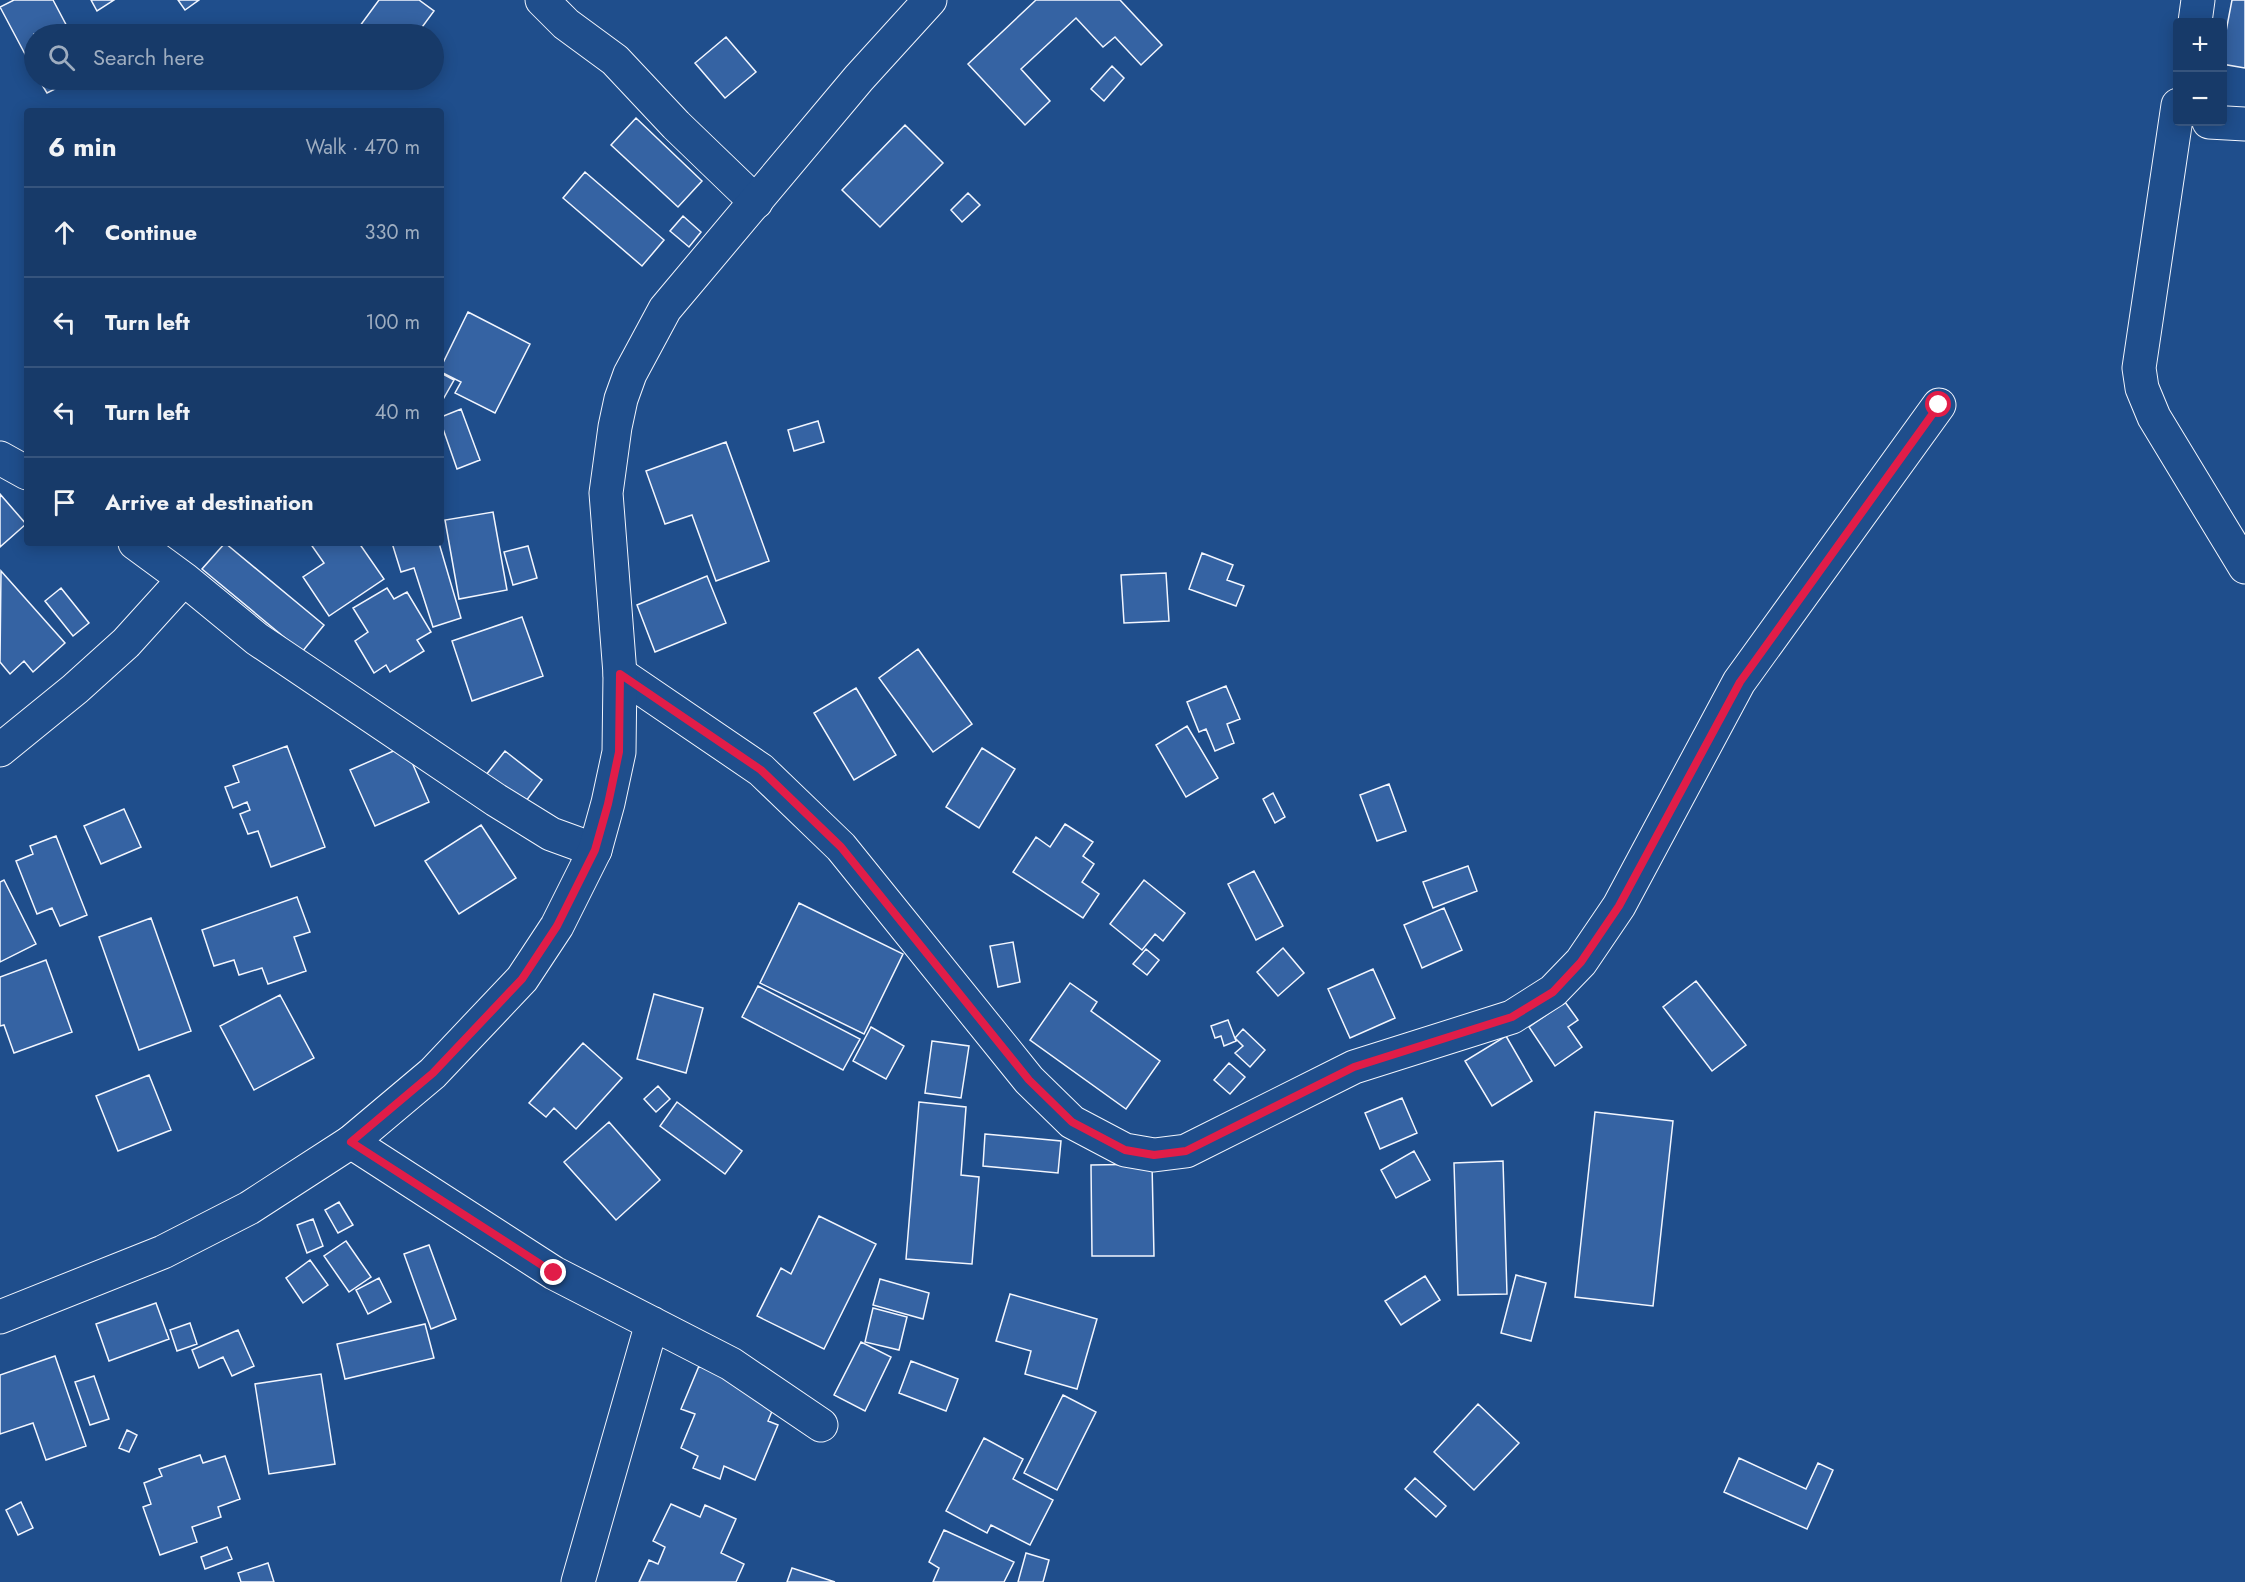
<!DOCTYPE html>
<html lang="en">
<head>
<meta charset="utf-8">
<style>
	:root { --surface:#173a69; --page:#20416f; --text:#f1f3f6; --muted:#9eadc0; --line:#36547d }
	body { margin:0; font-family:Jost,sans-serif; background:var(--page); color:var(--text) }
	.controls { position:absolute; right:18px; top:18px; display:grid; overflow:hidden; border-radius:6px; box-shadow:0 3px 15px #0003 }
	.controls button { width:54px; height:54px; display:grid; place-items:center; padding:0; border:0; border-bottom:2px solid var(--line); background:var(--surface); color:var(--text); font:30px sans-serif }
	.stop { position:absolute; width:18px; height:18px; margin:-14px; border:4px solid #e11d48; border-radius:50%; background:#fff }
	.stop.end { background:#e11d48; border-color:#fff; box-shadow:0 2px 6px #0008 }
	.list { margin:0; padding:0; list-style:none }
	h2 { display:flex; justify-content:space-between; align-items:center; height:78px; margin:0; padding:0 24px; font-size:26px }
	h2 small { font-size:20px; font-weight:400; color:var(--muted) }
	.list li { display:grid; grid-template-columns:39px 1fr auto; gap:18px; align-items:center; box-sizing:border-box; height:90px; padding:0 24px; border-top:2px solid var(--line) }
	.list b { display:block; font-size:22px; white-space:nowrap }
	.list em { font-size:20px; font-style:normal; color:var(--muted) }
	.icon { flex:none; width:33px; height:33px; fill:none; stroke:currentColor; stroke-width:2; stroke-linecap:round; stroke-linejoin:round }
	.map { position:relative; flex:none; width:2245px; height:1582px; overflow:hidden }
	.search { position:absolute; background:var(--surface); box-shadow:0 3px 15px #0003; left:24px; top:24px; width:420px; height:66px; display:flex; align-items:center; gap:15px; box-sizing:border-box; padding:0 21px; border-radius:33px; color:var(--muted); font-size:22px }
	.panel { position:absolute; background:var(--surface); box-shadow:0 3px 15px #0003; left:24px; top:108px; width:420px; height:438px; border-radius:6px }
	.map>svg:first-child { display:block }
	.building { fill:#3563a3; stroke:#f2f6ff; stroke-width:1.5 }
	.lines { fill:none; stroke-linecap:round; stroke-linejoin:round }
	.street-casing { stroke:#f2f6ff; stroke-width:35 }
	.secondary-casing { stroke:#f2f6ff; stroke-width:35 }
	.street { stroke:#1f4e8c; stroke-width:33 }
	.secondary { stroke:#1f4e8c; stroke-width:33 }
	.route { stroke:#e11d48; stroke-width:8 }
</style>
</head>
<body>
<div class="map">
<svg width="2245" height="1582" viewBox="0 0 2245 1582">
	<rect width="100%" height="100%" fill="#1f4e8c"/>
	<path class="building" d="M 14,0 L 53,0 L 71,34 L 34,34 L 34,71 L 0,7 Z
		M 91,0 L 114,0 L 97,11 Z
		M 178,0 L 199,0 L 185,10 Z
		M 379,0 L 419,0 L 434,11 L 417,34 L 354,34 Z
		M 1036,0 L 1120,0 L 1162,45 L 1141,65 L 1115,37 L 1103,47 L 1076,18 L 1021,69 L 1050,101 L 1025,125 L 968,64 Z
		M 2232,0 L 2245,0 L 2245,68 L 2222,64 L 2222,52 Z
		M 726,37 L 756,72 L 725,98 L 695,63 Z
		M 1112,66 L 1124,78 L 1104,101 L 1091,89 Z
		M 39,80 L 73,80 L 47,93 Z
		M 636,118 L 702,181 L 678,207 L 611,145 Z
		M 905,125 L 943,163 L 880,227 L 842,190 Z
		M 585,172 L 664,240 L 642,266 L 563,198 Z
		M 968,193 L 980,205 L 962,222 L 951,210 Z
		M 683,216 L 701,232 L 689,247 L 670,231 Z
		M 468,312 L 530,344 L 495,413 L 455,393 L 461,382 L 441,372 L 441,367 Z
		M 441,373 L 454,380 L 441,403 Z
		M 461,409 L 480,460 L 457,469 L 441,423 L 441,417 Z
		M 818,421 L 824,442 L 794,451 L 788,430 Z
		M 726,442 L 769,561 L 716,581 L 692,515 L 665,524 L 646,471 Z
		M 0,494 L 26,524 L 0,547 Z
		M 493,512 L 507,590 L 459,599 L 445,520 Z
		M 225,543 L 324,625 L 302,652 L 202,569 Z
		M 310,543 L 359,543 L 384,579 L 329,616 L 303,577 L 324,563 Z
		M 392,543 L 439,543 L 461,618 L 433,627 L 414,568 L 401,572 Z
		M 528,546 L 537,578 L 513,585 L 504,552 Z
		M 1202,553 L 1233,565 L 1227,580 L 1244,586 L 1236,606 L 1189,589 Z
		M 1,571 L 65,643 L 33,672 L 24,661 L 10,674 L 0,662 Z
		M 1166,573 L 1169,621 L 1124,623 L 1121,575 Z
		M 707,576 L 726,623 L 655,652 L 637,605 Z
		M 61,588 L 89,623 L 73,636 L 45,601 Z
		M 387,588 L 394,599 L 407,592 L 431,632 L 417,640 L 424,651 L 390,672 L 386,665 L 374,673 L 355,641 L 368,632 L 353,608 Z
		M 522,617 L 543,676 L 472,701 L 452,641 Z
		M 918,649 L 972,724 L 933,752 L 879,678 Z
		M 1226,686 L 1240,719 L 1227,724 L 1234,743 L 1215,751 L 1206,729 L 1199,732 L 1187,702 Z
		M 856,688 L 896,755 L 854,780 L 814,713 Z
		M 1187,726 L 1218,778 L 1186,797 L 1156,745 Z
		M 287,746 L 325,847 L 271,867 L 258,831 L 248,834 L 240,814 L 250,810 L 247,802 L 233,808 L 225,787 L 239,782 L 233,766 Z
		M 405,746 L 429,802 L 375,826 L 350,770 Z
		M 982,748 L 1015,769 L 979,828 L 946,807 Z
		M 505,751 L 542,780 L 523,805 L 486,775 Z
		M 1389,784 L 1406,831 L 1377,841 L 1360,795 Z
		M 1273,793 L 1285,817 L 1275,823 L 1263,799 Z
		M 124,809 L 141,847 L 101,864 L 84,826 Z
		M 1065,824 L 1093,842 L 1083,856 L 1094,864 L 1082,882 L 1099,894 L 1083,918 L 1013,872 L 1036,837 L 1050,847 Z
		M 481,825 L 516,878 L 459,914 L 425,861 Z
		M 56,836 L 87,915 L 60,926 L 52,908 L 37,914 L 16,861 L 33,854 L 30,846 Z
		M 1468,866 L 1477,891 L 1433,908 L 1423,882 Z
		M 1254,871 L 1283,926 L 1256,940 L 1228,884 Z
		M 4,880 L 36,944 L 0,962 L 0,882 Z
		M 1144,880 L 1185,913 L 1163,941 L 1155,934 L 1142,950 L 1110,924 Z
		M 297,897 L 310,932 L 294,937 L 306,971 L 268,984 L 262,968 L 239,975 L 234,960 L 214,966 L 202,930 Z
		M 799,903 L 903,954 L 864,1034 L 760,983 Z
		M 1444,908 L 1462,950 L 1422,968 L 1404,925 Z
		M 151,918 L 191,1031 L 139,1050 L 99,937 Z
		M 1013,942 L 1020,982 L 998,987 L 990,946 Z
		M 1283,948 L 1304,973 L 1278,996 L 1257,972 Z
		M 1146,949 L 1159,960 L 1147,975 L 1133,964 Z
		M 46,960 L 72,1032 L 14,1053 L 4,1025 L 0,1026 L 0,977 Z
		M 1373,969 L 1395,1018 L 1350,1038 L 1328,989 Z
		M 1696,981 L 1746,1045 L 1712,1071 L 1663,1007 Z
		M 1070,983 L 1097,1002 L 1091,1011 L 1160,1061 L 1126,1109 L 1030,1040 Z
		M 758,986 L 860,1039 L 843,1070 L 742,1017 Z
		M 654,994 L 703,1008 L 686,1073 L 637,1059 Z
		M 280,995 L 314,1058 L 254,1090 L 220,1026 Z
		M 1565,1002 L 1578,1020 L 1568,1027 L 1582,1047 L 1555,1066 L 1529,1027 Z
		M 1228,1020 L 1236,1041 L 1224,1046 L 1221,1036 L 1215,1038 L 1211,1026 Z
		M 871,1027 L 904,1046 L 886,1079 L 853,1061 Z
		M 1243,1029 L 1265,1050 L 1250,1067 L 1235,1053 L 1243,1046 L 1235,1038 Z
		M 1506,1036 L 1532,1081 L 1492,1106 L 1465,1061 Z
		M 932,1041 L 969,1046 L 961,1098 L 925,1093 Z
		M 583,1043 L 622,1078 L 576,1129 L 554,1108 L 546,1117 L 529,1103 Z
		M 1229,1063 L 1245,1077 L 1230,1094 L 1214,1080 Z
		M 149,1075 L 171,1130 L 118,1151 L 96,1096 Z
		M 658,1086 L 670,1099 L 656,1112 L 644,1099 Z
		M 1402,1098 L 1417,1133 L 1380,1149 L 1365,1113 Z
		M 677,1102 L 742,1151 L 725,1174 L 660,1126 Z
		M 919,1102 L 966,1107 L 961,1175 L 979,1177 L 972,1264 L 906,1259 Z
		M 1595,1112 L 1673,1121 L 1653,1306 L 1575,1297 Z
		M 609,1122 L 660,1180 L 616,1220 L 564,1162 Z
		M 985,1134 L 1061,1141 L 1058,1173 L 983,1166 Z
		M 1414,1151 L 1430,1180 L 1396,1198 L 1381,1170 Z
		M 1503,1161 L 1507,1294 L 1458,1295 L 1454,1163 Z
		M 1152,1164 L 1154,1256 L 1092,1256 L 1091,1165 Z
		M 339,1202 L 353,1225 L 338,1233 L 325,1210 Z
		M 819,1216 L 876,1244 L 824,1349 L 757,1316 L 781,1268 L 791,1274 Z
		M 313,1219 L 323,1246 L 307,1253 L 297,1225 Z
		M 346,1241 L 371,1277 L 349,1292 L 324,1256 Z
		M 429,1245 L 456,1319 L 431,1329 L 404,1254 Z
		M 310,1260 L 328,1285 L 303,1303 L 286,1278 Z
		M 1516,1275 L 1546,1283 L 1531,1341 L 1501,1333 Z
		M 1425,1276 L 1440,1300 L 1401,1325 L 1385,1301 Z
		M 379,1278 L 391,1302 L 368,1314 L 356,1290 Z
		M 880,1279 L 929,1293 L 923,1319 L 873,1305 Z
		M 1010,1294 L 1097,1319 L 1077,1389 L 1025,1374 L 1031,1351 L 996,1341 Z
		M 156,1303 L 169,1339 L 109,1361 L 96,1324 Z
		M 873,1308 L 907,1317 L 899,1350 L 865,1342 Z
		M 190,1323 L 197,1344 L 177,1351 L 170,1330 Z
		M 425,1324 L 434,1358 L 345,1379 L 337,1344 Z
		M 238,1330 L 254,1366 L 232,1376 L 223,1357 L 199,1368 L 192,1350 Z
		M 861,1342 L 891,1357 L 865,1411 L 834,1395 Z
		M 55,1356 L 86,1446 L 46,1460 L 33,1423 L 0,1434 L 0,1375 Z
		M 911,1361 L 958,1379 L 946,1411 L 899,1393 Z
		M 699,1366 L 777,1399 L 768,1421 L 778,1425 L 755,1480 L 724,1466 L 720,1479 L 693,1468 L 698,1456 L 681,1448 L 695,1414 L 681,1409 Z
		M 321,1374 L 335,1464 L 269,1474 L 255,1384 Z
		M 94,1376 L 109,1419 L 90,1425 L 75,1382 Z
		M 1063,1395 L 1096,1412 L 1057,1490 L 1024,1473 Z
		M 1478,1404 L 1519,1443 L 1474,1490 L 1434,1452 Z
		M 127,1430 L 137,1435 L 129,1452 L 119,1448 Z
		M 984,1438 L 1023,1459 L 1013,1479 L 1053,1500 L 1030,1545 L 991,1525 L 987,1533 L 946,1511 Z
		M 200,1455 L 203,1463 L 225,1456 L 240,1499 L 218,1507 L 221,1517 L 192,1527 L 197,1542 L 160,1555 L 143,1507 L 151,1504 L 144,1483 L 162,1476 L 159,1469 Z
		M 1739,1458 L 1806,1489 L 1818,1463 L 1833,1470 L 1807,1529 L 1724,1492 Z
		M 1415,1478 L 1446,1506 L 1436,1517 L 1405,1489 Z
		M 21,1502 L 33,1528 L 18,1535 L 6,1510 Z
		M 671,1504 L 700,1517 L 705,1505 L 736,1519 L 721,1553 L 744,1564 L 736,1582 L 639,1582 L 649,1560 L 658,1564 L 665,1547 L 653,1541 Z
		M 944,1530 L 1014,1562 L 1004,1582 L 933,1582 L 939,1568 L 929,1562 Z
		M 227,1547 L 232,1559 L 205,1569 L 201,1557 Z
		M 1026,1553 L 1049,1560 L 1043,1582 L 1018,1582 Z
		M 268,1563 L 274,1582 L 241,1582 L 238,1573 Z
		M 792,1568 L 835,1582 L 787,1582 Z"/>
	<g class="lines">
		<g class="street-casing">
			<path id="street" d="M 542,0 L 566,24 L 615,60 L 676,125 L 756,202
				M 2195,22 L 2198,0
				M 2178,105 L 2139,368 L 2142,388 L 2154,417 L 2245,567
				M 2209,122 L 2245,124
				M 0,458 L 27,473
				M 135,543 L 184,579 L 257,639 L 496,800 L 551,834 L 595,850
				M 620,674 L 761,770 L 841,847 L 1029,1080 L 1072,1122 L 1125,1150 L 1154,1155 L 1186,1151 L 1354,1067 L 1512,1017 L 1553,991 L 1581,962 L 1619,906 L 1739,682 L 1939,405
				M 0,750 L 75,689 L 126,643 L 184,579
				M 351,1142 L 554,1273 L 731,1364 L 821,1425
				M 578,1582 L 652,1323"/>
		</g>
		<g class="secondary-casing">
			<path id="secondary" d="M 0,1317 L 163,1252 L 249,1208 L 351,1142 L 433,1073 L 522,979 L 557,926 L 595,850 L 608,803 L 619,752 L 620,674 L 606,493 L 615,427 L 621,399 L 630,374 L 665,309 L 859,78 L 930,0"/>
		</g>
		<use href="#street" class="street"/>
		<use href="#secondary" class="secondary"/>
	</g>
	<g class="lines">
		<path class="route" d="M 554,1273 L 351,1142 L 433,1073 L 522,979 L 557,926 L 595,850 L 608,804 L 619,752 L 620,674 L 761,770 L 841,847 L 1029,1080 L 1072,1122 L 1125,1150 L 1154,1155 L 1186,1151 L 1354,1067 L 1512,1017 L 1553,992 L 1581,962 L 1619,906 L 1740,682 L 1939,405"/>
	</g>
</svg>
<div class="controls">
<button>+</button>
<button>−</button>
</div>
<div class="stop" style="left:1939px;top:405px"></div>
<div class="stop end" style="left:554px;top:1273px"></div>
<div class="search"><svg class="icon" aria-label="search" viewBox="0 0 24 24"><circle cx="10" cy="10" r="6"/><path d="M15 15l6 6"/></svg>Search here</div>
<section class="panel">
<h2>6 min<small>Walk · 470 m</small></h2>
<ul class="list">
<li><svg class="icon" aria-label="ahead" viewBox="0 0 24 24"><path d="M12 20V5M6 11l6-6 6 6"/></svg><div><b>Continue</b></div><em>330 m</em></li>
<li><svg class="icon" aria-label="left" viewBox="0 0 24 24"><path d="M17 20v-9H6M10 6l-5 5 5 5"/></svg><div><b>Turn left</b></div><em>100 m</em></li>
<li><svg class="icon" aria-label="left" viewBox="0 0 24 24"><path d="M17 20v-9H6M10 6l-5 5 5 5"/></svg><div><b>Turn left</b></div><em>40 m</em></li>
<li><svg class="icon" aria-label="arrive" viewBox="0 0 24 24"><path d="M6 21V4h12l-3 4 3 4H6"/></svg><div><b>Arrive at destination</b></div></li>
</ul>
</section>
</div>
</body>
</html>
